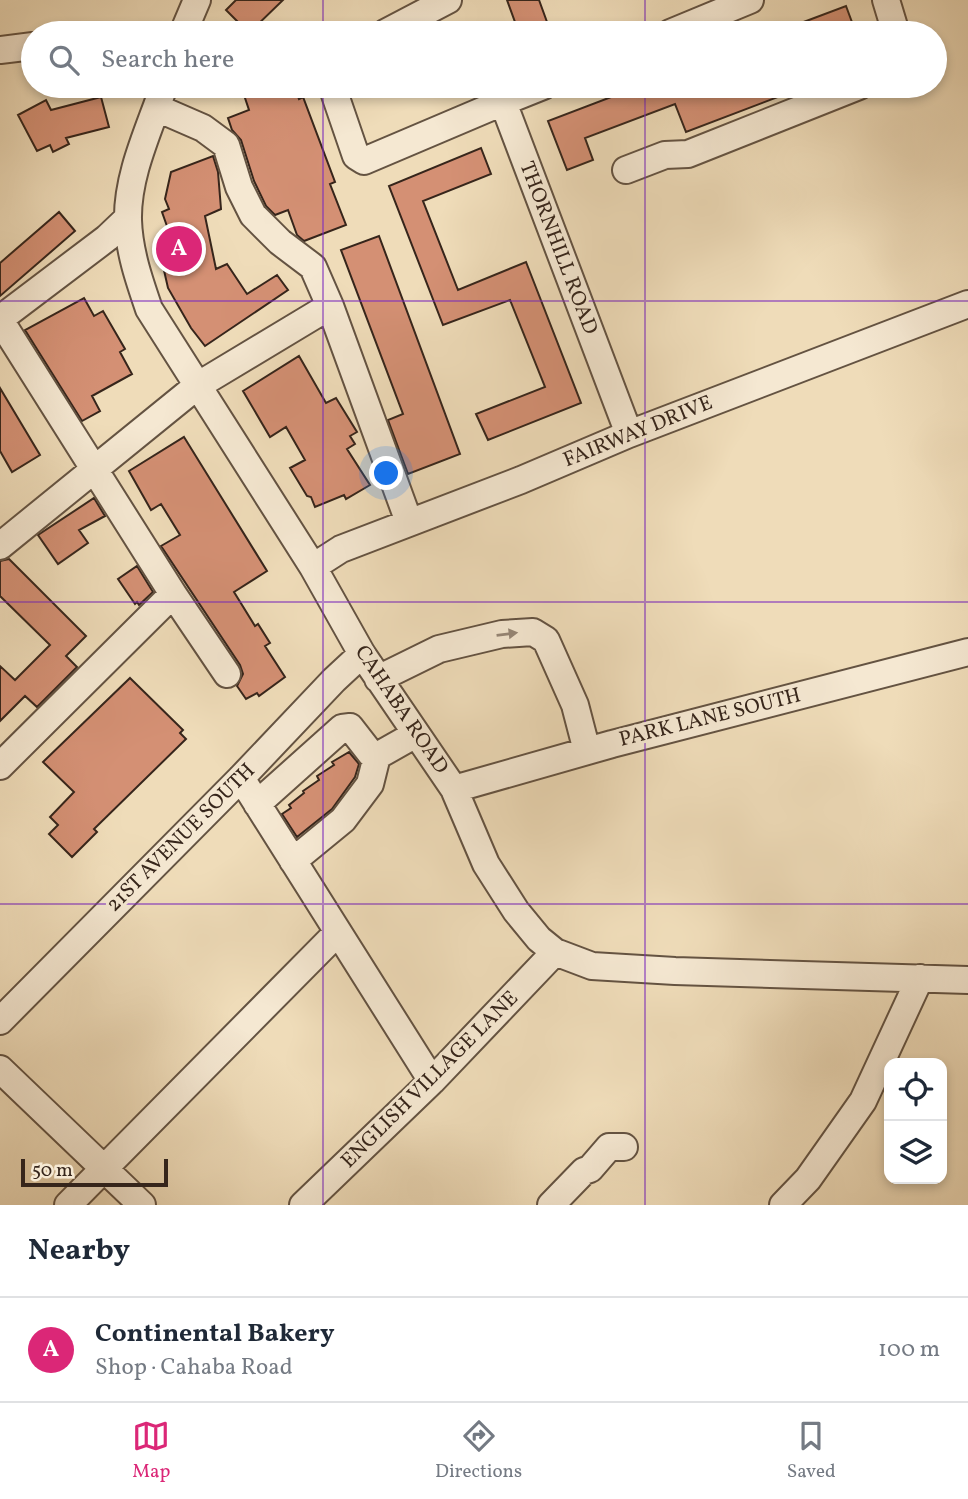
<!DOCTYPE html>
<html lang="en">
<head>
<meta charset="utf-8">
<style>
	:root { --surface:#fff; --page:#f2f2f3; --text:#1f2937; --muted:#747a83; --line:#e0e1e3; --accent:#db2777 }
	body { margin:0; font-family:Vollkorn,serif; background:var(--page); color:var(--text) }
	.controls { position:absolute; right:21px; bottom:21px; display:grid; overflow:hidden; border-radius:14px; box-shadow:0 4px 10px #0003 }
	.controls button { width:63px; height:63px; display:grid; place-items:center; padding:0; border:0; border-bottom:2px solid var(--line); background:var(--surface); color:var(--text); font:35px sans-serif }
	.scale { position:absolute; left:21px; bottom:18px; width:147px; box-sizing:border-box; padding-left:7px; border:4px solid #36251b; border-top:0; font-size:19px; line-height:24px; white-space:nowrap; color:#36251b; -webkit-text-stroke:5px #f5e8d2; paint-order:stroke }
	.you { position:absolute; left:387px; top:474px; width:24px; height:24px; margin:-18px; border:5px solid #fff; border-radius:50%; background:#1a73e8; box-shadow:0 0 0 10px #1a73e833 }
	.badge { display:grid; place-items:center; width:46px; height:46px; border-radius:50%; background:var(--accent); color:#fff; font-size:23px; font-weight:700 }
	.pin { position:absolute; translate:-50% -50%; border:4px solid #fff; box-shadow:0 2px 7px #0006 }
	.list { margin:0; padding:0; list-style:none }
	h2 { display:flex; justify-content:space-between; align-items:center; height:91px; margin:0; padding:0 28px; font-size:30px }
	h2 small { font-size:23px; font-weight:400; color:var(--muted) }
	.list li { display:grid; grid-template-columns:46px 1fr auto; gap:21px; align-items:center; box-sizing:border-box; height:105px; padding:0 28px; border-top:2px solid var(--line) }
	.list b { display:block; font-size:26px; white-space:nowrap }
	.list p { margin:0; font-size:23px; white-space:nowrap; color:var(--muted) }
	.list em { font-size:23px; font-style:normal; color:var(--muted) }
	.icon { flex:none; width:38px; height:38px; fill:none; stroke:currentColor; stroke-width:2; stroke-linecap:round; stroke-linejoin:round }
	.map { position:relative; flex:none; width:968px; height:1205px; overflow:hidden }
	.search { position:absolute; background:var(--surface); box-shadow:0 4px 10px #0003; left:21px; right:21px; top:21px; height:77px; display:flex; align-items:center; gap:18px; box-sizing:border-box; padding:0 24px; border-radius:38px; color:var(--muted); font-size:26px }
	.sheet { height:196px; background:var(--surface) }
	nav { display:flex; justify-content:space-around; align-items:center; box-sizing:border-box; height:98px; border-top:2px solid var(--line); background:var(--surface); font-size:19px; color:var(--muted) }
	nav a { display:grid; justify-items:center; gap:4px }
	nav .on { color:var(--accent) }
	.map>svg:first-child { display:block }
	.building { fill:#d49074; stroke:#36251b; stroke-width:2 }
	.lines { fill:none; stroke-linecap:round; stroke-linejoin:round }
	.minor-casing { stroke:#645342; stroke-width:30 }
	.minor { stroke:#f5e8d2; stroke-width:26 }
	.oneway { fill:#968676 }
	.grid { fill:none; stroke:#7b2cbf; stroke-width:2; stroke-opacity:0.55 }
	.labels { text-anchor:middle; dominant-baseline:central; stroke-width:6; stroke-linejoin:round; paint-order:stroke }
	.street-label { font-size:21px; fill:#36251b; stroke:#f5e8d2 }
</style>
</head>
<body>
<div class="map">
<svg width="968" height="1205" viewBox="0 0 968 1205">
	<rect width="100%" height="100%" fill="#efdcb9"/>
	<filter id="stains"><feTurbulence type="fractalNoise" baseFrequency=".00286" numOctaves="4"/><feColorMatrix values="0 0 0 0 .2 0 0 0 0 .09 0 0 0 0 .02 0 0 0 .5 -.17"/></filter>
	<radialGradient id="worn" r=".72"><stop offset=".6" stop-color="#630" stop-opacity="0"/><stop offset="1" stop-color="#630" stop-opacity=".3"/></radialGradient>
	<path class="building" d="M 236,0 L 283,0 L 249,33 L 226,10 Z
		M 507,0 L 539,0 L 551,33 L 519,33 Z
		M 846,6 L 856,33 L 778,33 L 777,32 Z
		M 241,86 L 294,86 L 299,99 L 303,97 L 335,182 L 330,184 L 346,225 L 304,241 L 297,235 L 288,210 L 275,215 L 266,206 L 254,181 L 241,140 L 232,130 L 228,118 L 249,110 Z
		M 640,86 L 699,86 L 703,96 L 730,86 L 804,87 L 686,132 L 675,104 L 585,138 L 593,160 L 567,170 L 548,121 Z
		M 101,97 L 109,127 L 66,138 L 69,144 L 53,152 L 50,145 L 37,151 L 18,115 L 46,100 L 51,110 Z
		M 481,148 L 491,174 L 423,201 L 458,290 L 526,262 L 581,403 L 488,440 L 476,414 L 545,387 L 510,300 L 443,325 L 389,186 Z
		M 213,156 L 218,172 L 221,209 L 205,216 L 216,269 L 227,264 L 247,294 L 277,275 L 288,290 L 205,346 L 191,328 L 168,288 L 158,244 L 166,234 L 165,231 L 168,229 L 162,212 L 169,209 L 165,199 L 171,172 Z
		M 59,212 L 75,231 L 0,296 L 0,263 Z
		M 379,236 L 460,454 L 408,474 L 388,420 L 403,414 L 341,250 Z
		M 84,298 L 94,316 L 103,311 L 125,349 L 120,352 L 132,374 L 92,396 L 100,411 L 82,421 L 25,330 Z
		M 299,356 L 326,403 L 336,398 L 357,432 L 350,436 L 355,444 L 347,449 L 370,485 L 346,499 L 344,495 L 315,507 L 311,497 L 307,496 L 290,468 L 305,460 L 286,427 L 270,437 L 243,391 Z
		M 0,388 L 40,455 L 12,472 L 0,451 Z
		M 184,437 L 267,571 L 234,592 L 255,626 L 258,624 L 270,643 L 265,646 L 285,677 L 259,696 L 257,693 L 246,699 L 237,686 L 243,674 L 240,665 L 161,546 L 180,535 L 161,504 L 151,510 L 129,471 Z
		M 94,498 L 105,516 L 79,530 L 88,543 L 58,564 L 38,535 Z
		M 9,559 L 86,636 L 66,656 L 77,667 L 37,707 L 25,696 L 0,721 L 0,666 L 15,680 L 50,645 L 0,596 L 0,561 Z
		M 137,566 L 153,592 L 139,605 L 137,602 L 135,604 L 118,579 Z
		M 130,678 L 183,730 L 180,733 L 186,739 L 94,829 L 97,832 L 72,857 L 49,834 L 58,825 L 50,817 L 74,792 L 43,762 Z
		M 349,752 L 359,764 L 355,777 L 332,809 L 297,837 L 282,814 L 291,808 L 289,805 L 304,793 L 303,791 L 319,780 L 317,776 L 334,765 L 332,762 Z"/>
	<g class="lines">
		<g class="minor-casing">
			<path id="minor" d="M 886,0 L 896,33
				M 183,33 L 197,0
				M 385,33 L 448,0
				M 670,33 L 750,0
				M 0,50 L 33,46
				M 164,86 C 150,128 127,174 128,220 C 129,251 139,280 149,309 L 313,567 L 362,654 L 454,789 L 486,864 L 516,911 L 539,939 L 555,952 L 592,966 L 675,971 L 968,980
				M 332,86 L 356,156 L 364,161 L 503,102
				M 543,86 L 503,102 L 629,434
				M 157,108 L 203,128 L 226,145 L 239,187 L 253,215 L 280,242 L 313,267 L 330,306 L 409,522
				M 626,170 L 665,155 L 688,154 L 859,86
				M 0,319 L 107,238 L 128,218
				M 0,320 L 173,594 L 227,674
				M 0,546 L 197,386 L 330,306
				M 313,567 L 341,549 L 521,480 L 629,434 L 968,304
				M 378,679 L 439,649 L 502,634 L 533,632 L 546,640 L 575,705 L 587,751
				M 0,766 L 173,594
				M 241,778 L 432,1081
				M 454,789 L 612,744 L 968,652
				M 257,804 L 342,728 L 350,727 L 371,754 L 377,756 L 416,734
				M 293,861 L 343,820 L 370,784 L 377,756
				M 0,1021 L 241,778 L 334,680 L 362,654
				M 0,1069 L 142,1205
				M 68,1205 L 338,932
				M 303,1205 L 432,1081 L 555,952
				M 551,1205 L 584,1171 L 590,1169 L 609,1147 L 624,1147
				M 783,1205 L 808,1179 L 863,1101 L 920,978"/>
		</g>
		<use href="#minor" class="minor"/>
	</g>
	<defs><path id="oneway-solid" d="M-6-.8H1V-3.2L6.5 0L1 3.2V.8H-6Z" transform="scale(1.75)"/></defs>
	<use class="oneway" href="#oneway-solid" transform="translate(507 634) rotate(-7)"/>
	<path class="grid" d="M 323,0 L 323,33M 645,0 L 645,33M 323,86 L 323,1205M 645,86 L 645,1205M 0,301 L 968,301M 0,602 L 968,602M 0,904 L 968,904"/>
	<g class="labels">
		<g class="street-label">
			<text transform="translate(558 248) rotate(69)">THORNHILL ROAD</text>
			<text transform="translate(638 432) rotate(-22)">FAIRWAY DRIVE</text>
			<text transform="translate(401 710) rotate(56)">CAHABA ROAD</text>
			<text transform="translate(710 718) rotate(-14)">PARK LANE SOUTH</text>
			<text transform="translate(181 838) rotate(-45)">21ST AVENUE SOUTH</text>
			<text transform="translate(430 1080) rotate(-45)">ENGLISH VILLAGE LANE</text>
		</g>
	</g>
	<rect width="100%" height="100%" filter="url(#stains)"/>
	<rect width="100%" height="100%" fill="url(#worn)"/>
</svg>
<div class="controls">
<button><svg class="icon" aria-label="locate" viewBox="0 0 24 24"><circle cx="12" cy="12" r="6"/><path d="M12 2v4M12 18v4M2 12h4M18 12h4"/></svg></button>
<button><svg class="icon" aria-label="layers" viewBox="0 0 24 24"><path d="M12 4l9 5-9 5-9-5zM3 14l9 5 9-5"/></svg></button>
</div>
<div class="scale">50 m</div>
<div class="you"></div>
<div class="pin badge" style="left:179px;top:249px">A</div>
<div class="search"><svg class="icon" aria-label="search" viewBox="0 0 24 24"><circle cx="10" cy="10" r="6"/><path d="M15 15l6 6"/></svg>Search here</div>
</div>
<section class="sheet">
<h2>Nearby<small></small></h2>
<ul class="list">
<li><span class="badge">A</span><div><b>Continental Bakery</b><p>Shop · Cahaba Road</p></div><em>100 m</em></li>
</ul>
</section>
<nav>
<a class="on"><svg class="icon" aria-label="map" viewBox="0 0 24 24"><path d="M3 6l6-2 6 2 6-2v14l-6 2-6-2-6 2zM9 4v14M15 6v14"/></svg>Map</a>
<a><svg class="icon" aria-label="directions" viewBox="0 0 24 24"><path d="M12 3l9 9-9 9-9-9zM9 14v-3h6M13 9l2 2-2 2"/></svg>Directions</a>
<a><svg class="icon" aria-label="saved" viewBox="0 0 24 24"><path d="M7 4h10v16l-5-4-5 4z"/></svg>Saved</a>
</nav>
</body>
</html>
